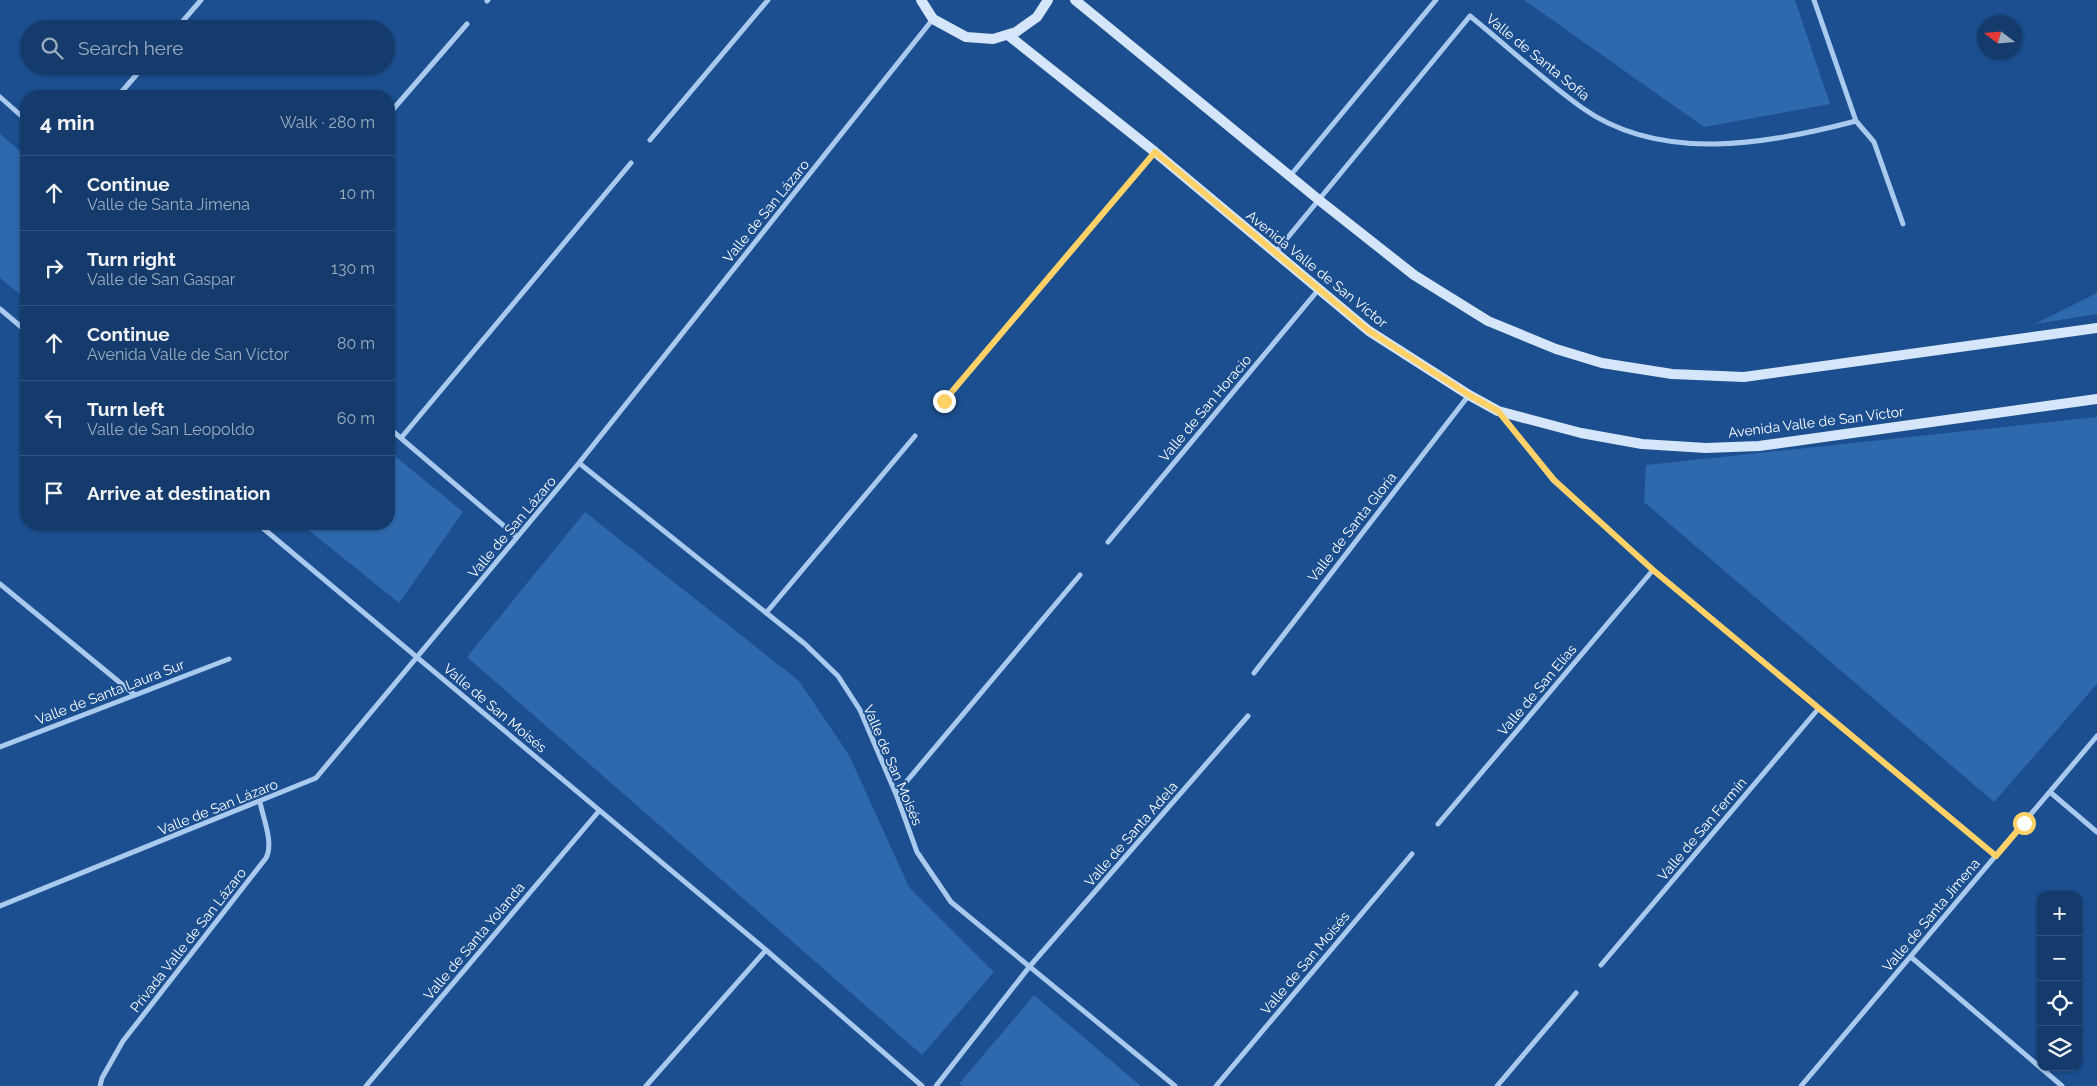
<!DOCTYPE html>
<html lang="en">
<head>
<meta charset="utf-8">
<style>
	:root { --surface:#143b6b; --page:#1d4271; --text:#f1f3f6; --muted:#9dadc1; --line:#33557e }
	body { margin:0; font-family:Raleway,sans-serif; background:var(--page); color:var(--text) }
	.controls { position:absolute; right:15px; bottom:15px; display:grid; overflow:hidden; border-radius:10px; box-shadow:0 1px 4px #0004 }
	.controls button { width:45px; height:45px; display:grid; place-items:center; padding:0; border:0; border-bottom:1px solid var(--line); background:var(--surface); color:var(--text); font:25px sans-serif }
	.compass { position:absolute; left:1977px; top:15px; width:45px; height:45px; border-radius:50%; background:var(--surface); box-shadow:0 1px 4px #0004; rotate:286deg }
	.stop { position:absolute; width:15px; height:15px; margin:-11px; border:4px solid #ffd166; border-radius:50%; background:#fff }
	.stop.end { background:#ffd166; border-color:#fff; box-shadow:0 1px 5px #0008 }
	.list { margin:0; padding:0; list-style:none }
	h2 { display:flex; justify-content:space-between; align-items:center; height:65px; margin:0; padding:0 20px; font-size:21px }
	h2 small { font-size:16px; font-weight:400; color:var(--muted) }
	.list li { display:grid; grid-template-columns:32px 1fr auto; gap:15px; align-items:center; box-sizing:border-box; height:75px; padding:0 20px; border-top:1px solid var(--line) }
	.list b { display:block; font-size:19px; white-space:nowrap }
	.list p { margin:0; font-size:16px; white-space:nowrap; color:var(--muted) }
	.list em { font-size:16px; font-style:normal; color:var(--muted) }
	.icon { flex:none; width:28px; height:28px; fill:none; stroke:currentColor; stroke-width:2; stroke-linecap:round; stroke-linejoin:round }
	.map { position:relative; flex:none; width:2097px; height:1086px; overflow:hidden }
	.search { position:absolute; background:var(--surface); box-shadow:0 1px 4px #0004; left:20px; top:20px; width:375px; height:55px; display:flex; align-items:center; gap:12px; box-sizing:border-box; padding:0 18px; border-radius:28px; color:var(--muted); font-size:19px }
	.panel { position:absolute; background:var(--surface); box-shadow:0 1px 4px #0004; left:20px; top:90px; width:375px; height:440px; border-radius:20px }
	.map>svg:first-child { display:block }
	.green { fill:#2e69ad }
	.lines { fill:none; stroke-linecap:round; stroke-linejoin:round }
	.street { stroke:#a9c9ee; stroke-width:5 }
	.secondary { stroke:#d6e6fa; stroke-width:10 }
	.route { stroke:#ffd166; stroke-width:6 }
	.labels { text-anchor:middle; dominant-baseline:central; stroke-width:4; stroke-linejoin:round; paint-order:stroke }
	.street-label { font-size:14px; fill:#fff; stroke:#1b4f8f }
</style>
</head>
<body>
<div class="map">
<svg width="2097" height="1086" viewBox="0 0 2097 1086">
	<rect width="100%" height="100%" fill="#1b4f8f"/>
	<path class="green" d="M 1524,0 L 1795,0 L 1830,104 L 1704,127 Z
		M 0,134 L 26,156 L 26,299 L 0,278 Z
		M 2097,293 L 2097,314 L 2035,324 Z
		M 2097,417 L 2097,684 L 1994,802 L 1644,502 L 1646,465 Z
		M 389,451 L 463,512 L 399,603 L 301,524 L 389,524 Z
		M 585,512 L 799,681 L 849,755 L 909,887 L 994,972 L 922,1055 L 467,657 Z
		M 1034,995 L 1141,1086 L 962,1086 L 959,1084 Z"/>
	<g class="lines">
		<path class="street" d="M 1814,0 L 1856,121 L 1874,142 L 1903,224
			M 487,1 L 488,0
			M 176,29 L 201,0
			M 118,96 L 144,66
			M 0,97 L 26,120
			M 389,114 L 467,24
			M 650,140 L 768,0
			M 1290,176 L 1436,0
			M 1275,253 L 1470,16 C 1507,46 1542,79 1581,107 C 1660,164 1769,144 1856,121
			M 0,309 L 26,331
			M 944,401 L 1155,152
			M 1500,413 L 1553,480 L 1653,570 L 1996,856
			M 389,428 L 517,537
			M 401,438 L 631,163
			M 579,463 L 805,644 L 838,676 L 860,710 L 896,794 L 917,852 L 951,902 L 1175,1086
			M 258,524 L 766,950 L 922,1086
			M 1108,542 L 1319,289
			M 0,584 L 135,695
			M 766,613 L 915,436
			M 1254,673 L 1469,395
			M 0,747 L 229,659
			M 2050,792 L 2097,832
			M 896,794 L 1080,575
			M 1438,824 L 1653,570
			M 0,906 L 316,778 L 579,463 L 933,19
			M 1911,957 L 2062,1086
			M 1601,965 L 1819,708
			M 100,1086 L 102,1078 L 123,1041 L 266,858 C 274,843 263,818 260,802
			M 366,1086 L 599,811
			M 646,1086 L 766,950
			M 936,1086 L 1030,966 L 1248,716
			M 1216,1086 L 1412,854
			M 1497,1086 L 1576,993
			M 1801,1086 L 2097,736"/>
		<path class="secondary" d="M 921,0 L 933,19 L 966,37 L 993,39 L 1016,32 L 1037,17 L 1048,0
			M 1075,0 L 1319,200 L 1414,275 L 1488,321 L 1556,349 L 1602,363 L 1672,374 L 1744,377 L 2097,328
			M 1008,35 L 1155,152 L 1369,331 L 1469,395 L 1498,411 L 1528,419 L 1581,433 L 1642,444 L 1706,448 L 1759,446 L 2097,399"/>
	</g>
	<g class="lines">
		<path class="route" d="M 944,401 L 1155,152 L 1369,331 L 1469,395 L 1498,411 L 1554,480 L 1653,570 L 1996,856 L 2024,823"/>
	</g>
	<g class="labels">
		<g class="street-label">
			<text transform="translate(1538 57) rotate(39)">Valle de Santa Sofía</text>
			<text transform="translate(766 211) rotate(-51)">Valle de San Lázaro</text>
			<text transform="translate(1317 269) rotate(39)">Avenida Valle de San Víctor</text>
			<text transform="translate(1205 408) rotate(-50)">Valle de San Horacio</text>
			<text transform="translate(1816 422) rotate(-7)">Avenida Valle de San Víctor</text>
			<text transform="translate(512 527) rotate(-50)">Valle de San Lázaro</text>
			<text transform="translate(1352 527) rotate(-52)">Valle de Santa Gloria</text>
			<text transform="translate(1537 690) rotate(-50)">Valle de San Elías</text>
			<text transform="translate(110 692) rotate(-21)">Valle de Santa Laura Sur</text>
			<text transform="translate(495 708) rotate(40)">Valle de San Moisés</text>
			<text transform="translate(893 765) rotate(67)">Valle de San Moisés</text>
			<text transform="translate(218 807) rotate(-22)">Valle de San Lázaro</text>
			<text transform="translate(1702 829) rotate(-50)">Valle de San Fermín</text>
			<text transform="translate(1131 834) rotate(-49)">Valle de Santa Adela</text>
			<text transform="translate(1931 915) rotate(-50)">Valle de Santa Jimena</text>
			<text transform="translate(188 940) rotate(-52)">Privada Valle de San Lázaro</text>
			<text transform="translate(474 941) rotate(-50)">Valle de Santa Yolanda</text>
			<text transform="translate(1305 963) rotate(-50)">Valle de San Moisés</text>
		</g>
	</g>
</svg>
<div class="controls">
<button>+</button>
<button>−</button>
<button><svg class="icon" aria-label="locate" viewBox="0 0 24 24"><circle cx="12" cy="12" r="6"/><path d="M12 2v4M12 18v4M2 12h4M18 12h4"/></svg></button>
<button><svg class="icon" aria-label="layers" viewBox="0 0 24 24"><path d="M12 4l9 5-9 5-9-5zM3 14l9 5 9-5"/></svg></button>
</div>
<svg class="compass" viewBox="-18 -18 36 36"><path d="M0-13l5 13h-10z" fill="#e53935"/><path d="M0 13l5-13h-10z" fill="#9dadc1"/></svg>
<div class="stop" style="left:2024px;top:823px"></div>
<div class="stop end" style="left:944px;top:401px"></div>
<div class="search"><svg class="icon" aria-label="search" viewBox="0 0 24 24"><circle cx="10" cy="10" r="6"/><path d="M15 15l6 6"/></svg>Search here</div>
<section class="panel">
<h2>4 min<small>Walk · 280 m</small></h2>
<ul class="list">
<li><svg class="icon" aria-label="ahead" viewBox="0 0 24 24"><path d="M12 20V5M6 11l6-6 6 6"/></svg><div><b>Continue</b><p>Valle de Santa Jimena</p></div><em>10 m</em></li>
<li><svg class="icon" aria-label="right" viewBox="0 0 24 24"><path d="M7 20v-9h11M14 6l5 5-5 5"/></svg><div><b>Turn right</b><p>Valle de San Gaspar</p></div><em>130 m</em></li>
<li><svg class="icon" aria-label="ahead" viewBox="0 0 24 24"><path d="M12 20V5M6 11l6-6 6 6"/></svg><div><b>Continue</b><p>Avenida Valle de San Víctor</p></div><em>80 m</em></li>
<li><svg class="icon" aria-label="left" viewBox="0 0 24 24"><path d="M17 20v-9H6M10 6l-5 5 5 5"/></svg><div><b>Turn left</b><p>Valle de San Leopoldo</p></div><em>60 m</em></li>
<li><svg class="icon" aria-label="arrive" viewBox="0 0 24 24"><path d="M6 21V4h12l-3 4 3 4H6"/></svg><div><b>Arrive at destination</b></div></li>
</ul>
</section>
</div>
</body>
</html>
